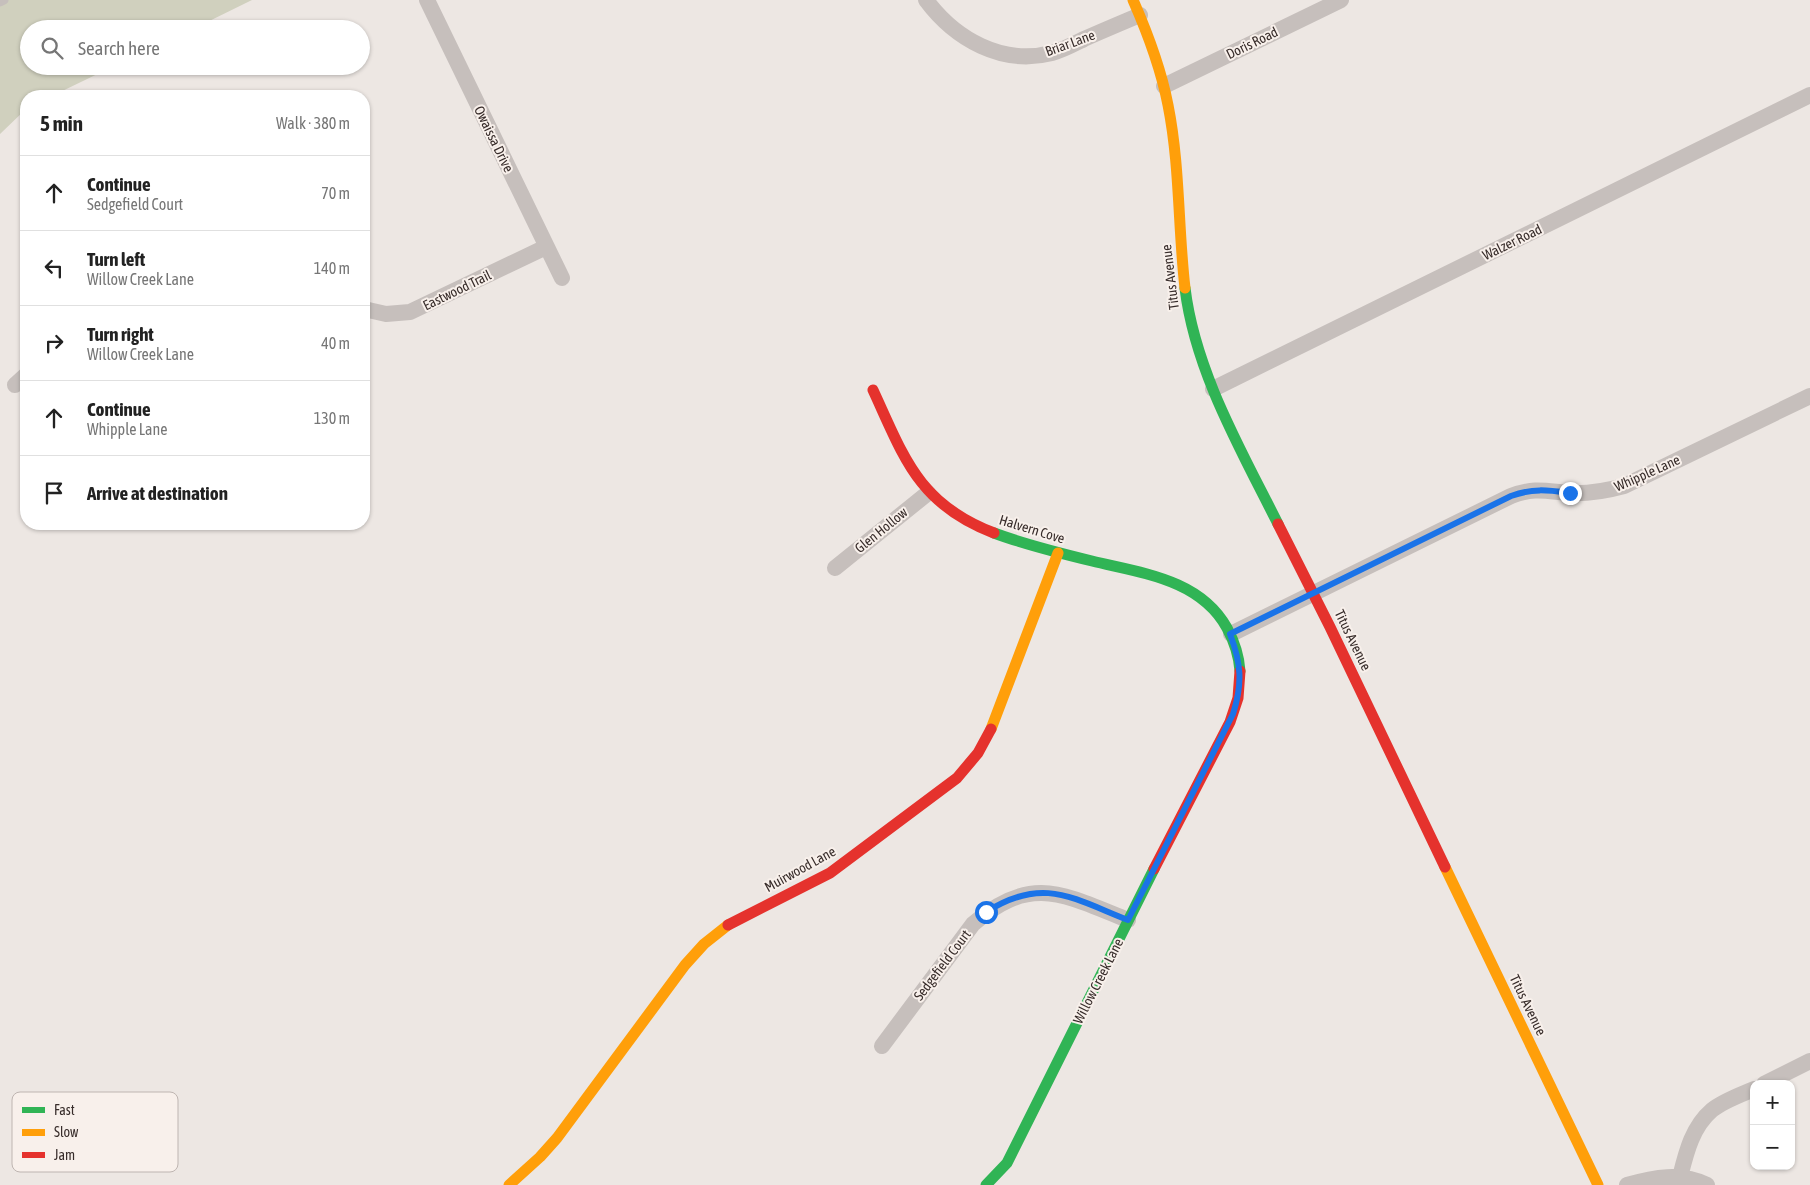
<!DOCTYPE html>
<html lang="en">
<head>
<meta charset="utf-8">
<style>
	:root { --surface:#fff; --page:#f6f6f6; --text:#222; --muted:#767676; --line:#e0e0e0 }
	body { margin:0; font-family:"Asap Condensed",sans-serif; background:var(--page); color:var(--text) }
	.controls { position:absolute; right:15px; bottom:15px; display:grid; overflow:hidden; border-radius:10px; box-shadow:0 1px 4px #0004 }
	.controls button { width:45px; height:45px; display:grid; place-items:center; padding:0; border:0; border-bottom:1px solid var(--line); background:var(--surface); color:var(--text); font:25px sans-serif }
	.stop { position:absolute; width:15px; height:15px; margin:-11px; border:4px solid #1a73e8; border-radius:50%; background:#fff }
	.stop.end { background:#1a73e8; border-color:#fff; box-shadow:0 1px 5px #0008 }
	.list { margin:0; padding:0; list-style:none }
	h2 { display:flex; justify-content:space-between; align-items:center; height:65px; margin:0; padding:0 20px; font-size:21px }
	h2 small { font-size:16px; font-weight:400; color:var(--muted) }
	.list li { display:grid; grid-template-columns:32px 1fr auto; gap:15px; align-items:center; box-sizing:border-box; height:75px; padding:0 20px; border-top:1px solid var(--line) }
	.list b { display:block; font-size:19px; white-space:nowrap }
	.list p { margin:0; font-size:16px; white-space:nowrap; color:var(--muted) }
	.list em { font-size:16px; font-style:normal; color:var(--muted) }
	.icon { flex:none; width:28px; height:28px; fill:none; stroke:currentColor; stroke-width:2; stroke-linecap:round; stroke-linejoin:round }
	.map { position:relative; flex:none; width:1810px; height:1185px; overflow:hidden }
	.search { position:absolute; background:var(--surface); box-shadow:0 1px 4px #0004; left:20px; top:20px; width:350px; height:55px; display:flex; align-items:center; gap:12px; box-sizing:border-box; padding:0 18px; border-radius:28px; color:var(--muted); font-size:19px }
	.panel { position:absolute; background:var(--surface); box-shadow:0 1px 4px #0004; left:20px; top:90px; width:350px; height:440px; border-radius:20px }
	.map>svg:first-child { display:block }
	.green { fill:#d0d0be }
	.lines { fill:none; stroke-linecap:round; stroke-linejoin:round }
	.lane { stroke:#c6bfbc; stroke-width:9 }
	.street { stroke:#c6bfbc; stroke-width:16 }
	.fast { stroke:#30b455; stroke-width:11 }
	.slow { stroke:#ff9f0a; stroke-width:11 }
	.jam { stroke:#e5322d; stroke-width:11 }
	.route { stroke:#1a73e8; stroke-width:6 }
	.labels { text-anchor:middle; dominant-baseline:central; stroke-width:4; stroke-linejoin:round; paint-order:stroke }
	.street-label { font-size:14px; fill:#372c2a; stroke:#f8f0eb }
	.key { fill:#f8f0eb; stroke:#beb5b1; stroke-width:1 }
	.key-label { font-size:14px; fill:#372c2a }
</style>
</head>
<body>
<div class="map">
<svg width="1810" height="1185" viewBox="0 0 1810 1185">
	<rect width="100%" height="100%" fill="#ede7e3"/>
	<path class="green" d="M 0,0 L 252,0 L 193,29 L 29,29 L 29,66 L 114,66 L 52,96 L 26,96 L 26,109 L 0,134 Z"/>
	<g class="lines">
		<path class="lane" d="M 0,2 L 4,0"/>
		<path class="street" d="M 427,0 L 562,278
			M 926,0 C 955,39 1002,66 1052,53 C 1063,50 1074,44 1084,39 C 1102,31 1121,23 1140,15
			M 1164,86 L 1341,0
			M 364,309 L 386,314 L 410,312 L 546,247
			M 15,385 L 26,375
			M 1213,389 L 1810,95
			M 835,568 L 928,493
			M 1231,634 L 1511,496 C 1535,487 1545,491 1569,493 C 1589,494 1606,491 1624,486 L 1810,396
			M 882,1046 L 973,924 C 1031,873 1065,895 1128,920
			M 1764,1084 L 1810,1061
			M 1680,1177 C 1686,1153 1692,1127 1712,1110 C 1723,1101 1740,1095 1754,1089
			M 1627,1185 C 1654,1177 1681,1172 1707,1185"/>
		<path class="fast" d="M 1185,288 C 1195,371 1241,450 1278,524
			M 994,533 C 1026,545 1059,553 1092,561 C 1141,573 1200,579 1227,628 C 1234,641 1239,656 1240,671
			M 986,1185 L 1007,1163 L 1154,869"/>
		<path class="slow" d="M 1133,0 C 1148,34 1161,69 1168,105 C 1180,165 1178,228 1185,288
			M 991,729 L 1058,553
			M 1445,867 L 1598,1185
			M 509,1185 L 540,1157 L 557,1138 L 685,965 L 704,944 L 728,925"/>
		<path class="jam" d="M 873,390 C 904,457 918,504 994,533
			M 1278,524 L 1330,627 L 1445,867
			M 1154,869 L 1230,722 L 1238,698 L 1240,671
			M 728,925 L 830,873 L 957,778 L 978,753 L 991,729"/>
	</g>
	<g class="lines">
		<path class="route" d="M 986,912 C 1043,876 1072,898 1128,920 L 1233,714 C 1243,683 1241,663 1230,634 L 1511,496 C 1533,488 1547,490 1570,493"/>
	</g>
	<g class="labels">
		<g class="street-label">
			<text transform="translate(1070 43) rotate(-20)">Briar Lane</text>
			<text transform="translate(1252 43) rotate(-26)">Doris Road</text>
			<text transform="translate(494 139) rotate(64)">Owaissa Drive</text>
			<text transform="translate(1512 242) rotate(-26)">Walzer Road</text>
			<text transform="translate(1170 277) rotate(-97)">Titus Avenue</text>
			<text transform="translate(457 290) rotate(-26)">Eastwood Trail</text>
			<text transform="translate(1647 473) rotate(-24)">Whipple Lane</text>
			<text transform="translate(1032 529) rotate(17)">Halvern Cove</text>
			<text transform="translate(881 530) rotate(-39)">Glen Hollow</text>
			<text transform="translate(1353 640) rotate(64)">Titus Avenue</text>
			<text transform="translate(800 869) rotate(-29)">Muirwood Lane</text>
			<text transform="translate(942 965) rotate(-53)">Sedgefield Court</text>
			<text transform="translate(1098 981) rotate(-63)">Willow Creek Lane</text>
			<text transform="translate(1528 1005) rotate(64)">Titus Avenue</text>
		</g>
	</g>
	<rect x="12" y="1092" width="166" height="80" rx="8" class="key"/>
	<rect x="22" y="1107" width="23" height="6" fill="#30b455"/>
	<rect x="22" y="1129" width="23" height="7" fill="#ff9f0a"/>
	<rect x="22" y="1152" width="23" height="6" fill="#e5322d"/>
	<g class="key-label">
		<text x="54" y="1115">Fast</text>
		<text x="54" y="1137">Slow</text>
		<text x="54" y="1160">Jam</text>
	</g>
</svg>
<div class="controls">
<button>+</button>
<button>−</button>
</div>
<div class="stop" style="left:986px;top:912px"></div>
<div class="stop end" style="left:1570px;top:493px"></div>
<div class="search"><svg class="icon" aria-label="search" viewBox="0 0 24 24"><circle cx="10" cy="10" r="6"/><path d="M15 15l6 6"/></svg>Search here</div>
<section class="panel">
<h2>5 min<small>Walk · 380 m</small></h2>
<ul class="list">
<li><svg class="icon" aria-label="ahead" viewBox="0 0 24 24"><path d="M12 20V5M6 11l6-6 6 6"/></svg><div><b>Continue</b><p>Sedgefield Court</p></div><em>70 m</em></li>
<li><svg class="icon" aria-label="left" viewBox="0 0 24 24"><path d="M17 20v-9H6M10 6l-5 5 5 5"/></svg><div><b>Turn left</b><p>Willow Creek Lane</p></div><em>140 m</em></li>
<li><svg class="icon" aria-label="right" viewBox="0 0 24 24"><path d="M7 20v-9h11M14 6l5 5-5 5"/></svg><div><b>Turn right</b><p>Willow Creek Lane</p></div><em>40 m</em></li>
<li><svg class="icon" aria-label="ahead" viewBox="0 0 24 24"><path d="M12 20V5M6 11l6-6 6 6"/></svg><div><b>Continue</b><p>Whipple Lane</p></div><em>130 m</em></li>
<li><svg class="icon" aria-label="arrive" viewBox="0 0 24 24"><path d="M6 21V4h12l-3 4 3 4H6"/></svg><div><b>Arrive at destination</b></div></li>
</ul>
</section>
</div>
</body>
</html>
